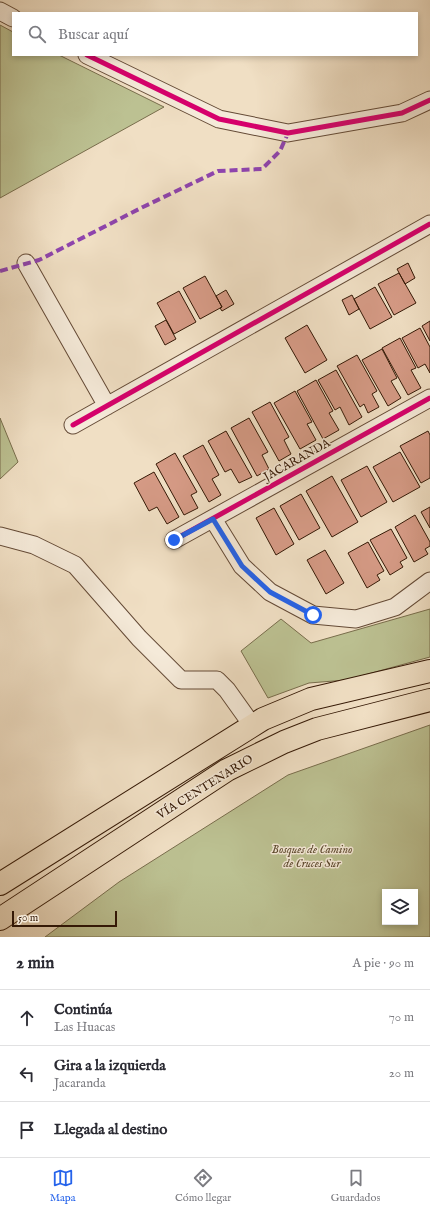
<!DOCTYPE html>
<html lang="es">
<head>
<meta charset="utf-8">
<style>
	:root { --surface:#fff; --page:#f2f2f3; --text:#2b2b33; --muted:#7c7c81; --line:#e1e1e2; --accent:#2563eb }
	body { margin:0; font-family:"IM FELL English",serif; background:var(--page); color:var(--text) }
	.controls { position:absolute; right:12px; bottom:12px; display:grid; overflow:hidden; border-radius:0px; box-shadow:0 2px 6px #0003 }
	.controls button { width:36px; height:36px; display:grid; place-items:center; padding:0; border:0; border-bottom:1px solid var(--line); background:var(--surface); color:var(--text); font:20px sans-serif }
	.scale { position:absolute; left:12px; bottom:10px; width:105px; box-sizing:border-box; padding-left:4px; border:2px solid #351906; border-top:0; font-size:11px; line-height:14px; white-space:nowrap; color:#351906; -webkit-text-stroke:3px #f5ead9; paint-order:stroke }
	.stop { position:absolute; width:12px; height:12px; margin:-9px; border:3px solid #2563eb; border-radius:50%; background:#fff }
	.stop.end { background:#2563eb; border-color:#fff; box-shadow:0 1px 4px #0008 }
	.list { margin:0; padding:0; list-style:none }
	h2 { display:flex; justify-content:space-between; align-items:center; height:52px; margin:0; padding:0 16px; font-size:17px }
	h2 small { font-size:13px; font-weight:400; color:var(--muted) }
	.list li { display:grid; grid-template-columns:26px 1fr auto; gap:12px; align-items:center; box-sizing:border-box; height:56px; padding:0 16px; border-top:1px solid var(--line) }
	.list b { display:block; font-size:15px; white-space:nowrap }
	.list p { margin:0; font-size:13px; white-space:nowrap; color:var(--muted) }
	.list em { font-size:13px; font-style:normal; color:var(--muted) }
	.icon { flex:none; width:22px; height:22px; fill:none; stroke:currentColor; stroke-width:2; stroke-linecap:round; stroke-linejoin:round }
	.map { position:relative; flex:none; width:430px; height:937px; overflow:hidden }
	.search { position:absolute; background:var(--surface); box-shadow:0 2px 6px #0003; left:12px; right:12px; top:12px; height:44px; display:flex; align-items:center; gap:10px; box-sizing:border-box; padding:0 14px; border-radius:0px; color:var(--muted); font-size:15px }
	.sheet { height:220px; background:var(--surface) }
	nav { display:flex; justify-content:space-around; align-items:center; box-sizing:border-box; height:56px; border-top:1px solid var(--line); background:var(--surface); font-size:11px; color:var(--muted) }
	nav a { display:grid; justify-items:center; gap:2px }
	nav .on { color:var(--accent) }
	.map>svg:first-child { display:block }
	.green { fill:#bcc192; stroke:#786d4c; fill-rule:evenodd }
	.building { fill:#d59a85; stroke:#351906 }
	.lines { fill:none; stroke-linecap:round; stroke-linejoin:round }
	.minor-casing { stroke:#644a36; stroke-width:19 }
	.highway-casing { stroke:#351906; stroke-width:24 }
	.minor { stroke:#f5ead9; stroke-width:17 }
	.highway { stroke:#f0dfc4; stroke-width:22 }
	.quiet { stroke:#8e44ad; stroke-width:4; stroke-dasharray:8 4; stroke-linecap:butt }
	.cycleway-casing { stroke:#f5ead9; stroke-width:8 }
	.cycleway { stroke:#d6006c; stroke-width:5 }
	.route { stroke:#2563eb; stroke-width:5 }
	.labels { text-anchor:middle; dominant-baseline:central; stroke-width:3; stroke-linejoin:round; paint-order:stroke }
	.street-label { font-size:12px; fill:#351906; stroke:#f5ead9 }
	.park-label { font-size:12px; font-style:italic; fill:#5e4b30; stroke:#f5ead9 }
</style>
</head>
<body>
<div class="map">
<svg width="430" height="937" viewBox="0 0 430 937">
	<rect width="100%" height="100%" fill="#f0dfc4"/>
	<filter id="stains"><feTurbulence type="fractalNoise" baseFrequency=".005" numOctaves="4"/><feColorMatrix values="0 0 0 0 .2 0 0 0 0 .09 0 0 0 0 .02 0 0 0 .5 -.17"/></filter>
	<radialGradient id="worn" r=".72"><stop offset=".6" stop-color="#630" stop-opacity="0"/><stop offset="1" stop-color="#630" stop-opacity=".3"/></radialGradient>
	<path class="green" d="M 0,25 L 13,32 L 13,55 L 59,55 L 164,107 L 0,198 Z
		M 0,418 L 18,462 L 0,479 Z
		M 430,609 L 430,657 L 346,680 L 309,683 L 268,698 L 241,651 L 281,619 L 311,643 Z
		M 430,725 L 430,937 L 45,937 L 119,882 L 288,775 ZM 385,892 L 415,892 L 415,922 L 385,922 Z"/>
	<path class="building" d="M 408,263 L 415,278 L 405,284 L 397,269 Z
		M 399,273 L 416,303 L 394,315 L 378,284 Z
		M 205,276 L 222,307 L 200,319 L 183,288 Z
		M 375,287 L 392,317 L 370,329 L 354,299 Z
		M 226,290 L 234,304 L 222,311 L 220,308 L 222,307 L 216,296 Z
		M 179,291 L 196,322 L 174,334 L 157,303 Z
		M 352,295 L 359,309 L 349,315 L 342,300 Z
		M 166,320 L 176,339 L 165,345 L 155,326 Z
		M 430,321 L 430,341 L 422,326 Z
		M 307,325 L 327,360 L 305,373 L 285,338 Z
		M 420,328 L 430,347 L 430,373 L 425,364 L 418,368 L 402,338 Z
		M 400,338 L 416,368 L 411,370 L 421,388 L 408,395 L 382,348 Z
		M 382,349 L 397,378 L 391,381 L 401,398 L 388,406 L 362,360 Z
		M 357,355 L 377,391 L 372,394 L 379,407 L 368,413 L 364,404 L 360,407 L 337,366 Z
		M 336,370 L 362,417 L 349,425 L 340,407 L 335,410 L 318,380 Z
		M 316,380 L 333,411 L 329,413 L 339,430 L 323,439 L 297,391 Z
		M 295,391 L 312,422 L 307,424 L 316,440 L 300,449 L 274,403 Z
		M 270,402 L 289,437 L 284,440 L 291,454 L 279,461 L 252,412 Z
		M 249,418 L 268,452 L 262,455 L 269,469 L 257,476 L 231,428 Z
		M 226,431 L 252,477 L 239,483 L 231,469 L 225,472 L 208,441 Z
		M 428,431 L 430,435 L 430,478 L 421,483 L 400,446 Z
		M 203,445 L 219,475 L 212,479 L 221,495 L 209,502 L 183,456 Z
		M 400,452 L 420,487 L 393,502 L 373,467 Z
		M 175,453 L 197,492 L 191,495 L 198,508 L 184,515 L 156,464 Z
		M 367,466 L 387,502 L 361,517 L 341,480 Z
		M 154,472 L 179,517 L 167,524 L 157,507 L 149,511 L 134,483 Z
		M 332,476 L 358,522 L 332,537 L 306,491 Z
		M 301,494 L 320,528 L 299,540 L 280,506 Z
		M 430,507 L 430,528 L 421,512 Z
		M 274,508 L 294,544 L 276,555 L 256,518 Z
		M 415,515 L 430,542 L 430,546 L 425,549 L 428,554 L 414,562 L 395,527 Z
		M 391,529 L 407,558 L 400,562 L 403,567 L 390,575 L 370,540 Z
		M 368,542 L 384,571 L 377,575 L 380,580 L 367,588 L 348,553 Z
		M 325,550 L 344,583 L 326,594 L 307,560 Z"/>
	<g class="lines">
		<g class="minor-casing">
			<path id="minor" d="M 0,11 L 13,18
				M 87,55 L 219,119 L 288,133 L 402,113 L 430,100
				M 26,263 L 107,406
				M 73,425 L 430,224
				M 213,519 L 242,566 L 270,592 L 313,615 L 356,619 L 395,607 L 430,581
				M 0,536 L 34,545 L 75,565 L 139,638 L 181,680 L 217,680 L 227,690 L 252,725
				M 174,540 L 430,398"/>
		</g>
		<g class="highway-casing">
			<path id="highway" d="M 0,884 L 263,719 L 311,699 L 430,671
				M 0,919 L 227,770 L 284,742 L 317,729 L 430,700"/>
		</g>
		<use href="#minor" class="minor"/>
		<use href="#highway" class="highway"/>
		<path class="quiet" d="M 0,271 L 39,260 L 143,207 L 218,171 L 262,169 L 280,151 L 288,133"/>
		<g class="cycleway-casing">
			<path id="cycleway" d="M 87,55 L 219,119 L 288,133 L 402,113 L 430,100
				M 73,425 L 430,224
				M 174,540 L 430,398"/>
		</g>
		<use href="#cycleway" class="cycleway"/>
	</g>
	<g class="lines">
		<path class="route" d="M 174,540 L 213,519 L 242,566 L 270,592 L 313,615"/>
	</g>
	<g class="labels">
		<g class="street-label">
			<text transform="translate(297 460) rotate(-29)">JACARANDA</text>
			<text transform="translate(205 787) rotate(-32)">VÍA CENTENARIO</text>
		</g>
		<g class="park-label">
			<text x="312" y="849">Bosques de Camino<tspan x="312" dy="14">de Cruces Sur</tspan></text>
		</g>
	</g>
	<rect width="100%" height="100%" filter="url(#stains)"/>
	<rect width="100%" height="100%" fill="url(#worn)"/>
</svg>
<div class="controls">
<button><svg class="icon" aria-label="layers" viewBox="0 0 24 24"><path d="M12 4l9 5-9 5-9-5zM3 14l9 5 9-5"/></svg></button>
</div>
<div class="scale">50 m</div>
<div class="stop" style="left:313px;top:615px"></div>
<div class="stop end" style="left:174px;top:540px"></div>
<div class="search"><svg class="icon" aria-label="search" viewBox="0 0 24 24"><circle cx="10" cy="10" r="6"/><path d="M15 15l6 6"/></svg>Buscar aquí</div>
</div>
<section class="sheet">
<h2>2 min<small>A pie · 90 m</small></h2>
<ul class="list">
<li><svg class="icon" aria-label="ahead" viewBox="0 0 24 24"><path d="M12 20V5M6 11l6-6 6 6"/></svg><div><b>Continúa</b><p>Las Huacas</p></div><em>70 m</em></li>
<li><svg class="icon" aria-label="left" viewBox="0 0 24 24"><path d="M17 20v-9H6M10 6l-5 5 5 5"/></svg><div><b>Gira a la izquierda</b><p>Jacaranda</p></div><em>20 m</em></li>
<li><svg class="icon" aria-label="arrive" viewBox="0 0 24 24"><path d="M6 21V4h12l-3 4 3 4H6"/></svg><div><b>Llegada al destino</b></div></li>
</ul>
</section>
<nav>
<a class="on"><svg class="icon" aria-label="map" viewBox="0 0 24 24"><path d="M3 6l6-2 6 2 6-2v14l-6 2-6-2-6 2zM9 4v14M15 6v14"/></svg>Mapa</a>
<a><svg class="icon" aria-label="directions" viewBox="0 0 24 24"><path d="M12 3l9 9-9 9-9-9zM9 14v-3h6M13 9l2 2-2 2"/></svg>Cómo llegar</a>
<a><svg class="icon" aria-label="saved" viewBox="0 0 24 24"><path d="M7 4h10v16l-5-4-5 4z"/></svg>Guardados</a>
</nav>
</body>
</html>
